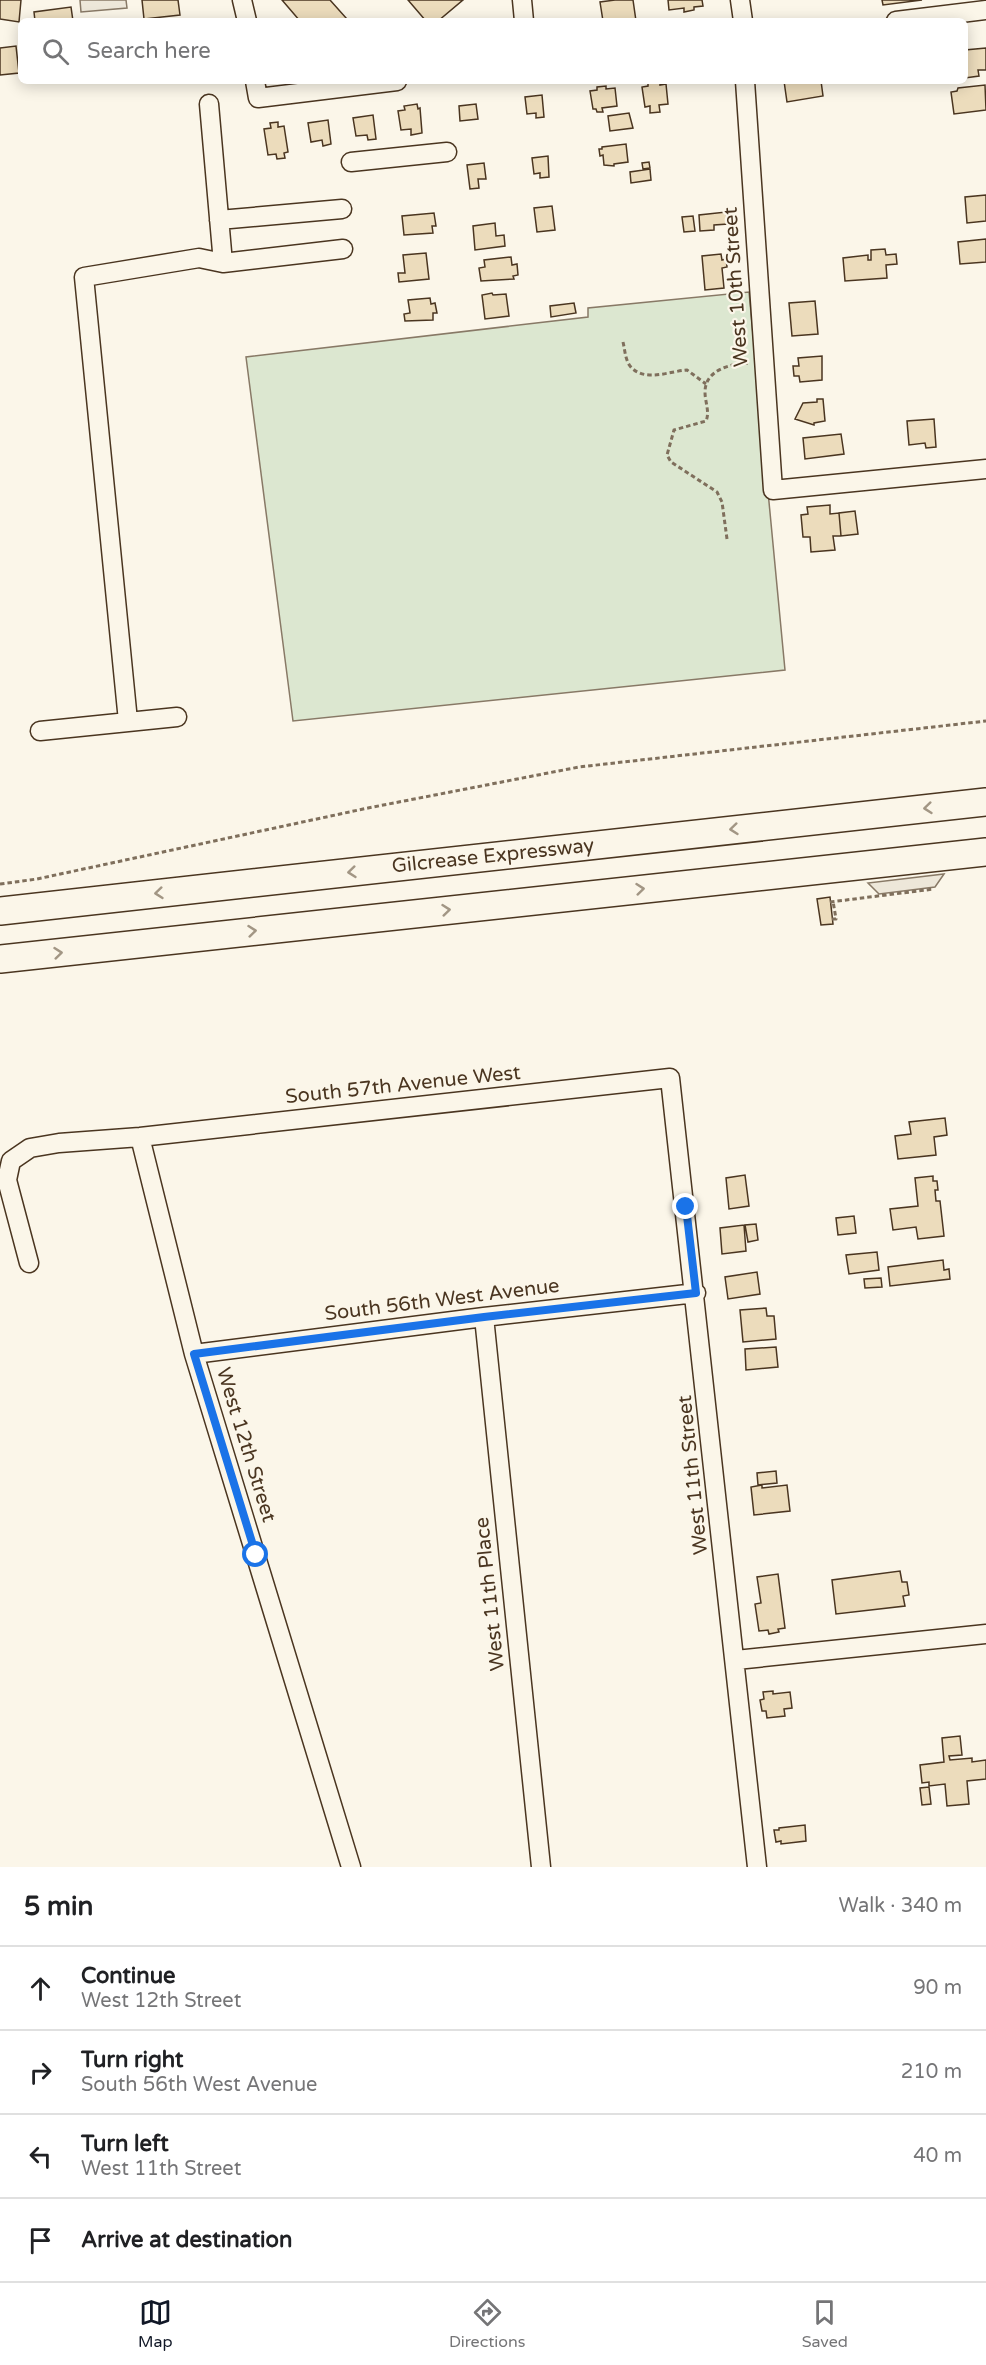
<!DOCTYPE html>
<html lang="en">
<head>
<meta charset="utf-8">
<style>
	:root { --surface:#fff; --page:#f2f2f2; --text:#202124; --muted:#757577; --line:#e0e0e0; --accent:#111827 }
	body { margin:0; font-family:"Varela Round",sans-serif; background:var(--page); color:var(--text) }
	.stop { position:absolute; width:18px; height:18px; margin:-14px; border:4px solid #1a73e8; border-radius:50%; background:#fff }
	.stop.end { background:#1a73e8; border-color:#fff; box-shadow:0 2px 6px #0008 }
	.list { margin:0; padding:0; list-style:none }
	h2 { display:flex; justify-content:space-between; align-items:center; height:78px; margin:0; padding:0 24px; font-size:26px }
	h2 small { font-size:20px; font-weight:400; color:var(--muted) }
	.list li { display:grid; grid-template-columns:39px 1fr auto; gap:18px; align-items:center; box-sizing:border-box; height:84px; padding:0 24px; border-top:2px solid var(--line) }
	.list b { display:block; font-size:22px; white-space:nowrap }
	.list p { margin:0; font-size:20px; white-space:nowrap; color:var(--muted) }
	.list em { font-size:20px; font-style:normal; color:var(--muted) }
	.icon { flex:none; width:33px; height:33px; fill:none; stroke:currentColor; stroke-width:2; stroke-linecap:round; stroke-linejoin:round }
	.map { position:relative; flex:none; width:986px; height:1867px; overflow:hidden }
	.search { position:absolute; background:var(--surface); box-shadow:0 3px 15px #0003; left:18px; right:18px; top:18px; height:66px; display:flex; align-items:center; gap:15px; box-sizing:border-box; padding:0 21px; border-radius:9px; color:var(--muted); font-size:22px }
	.sheet { height:414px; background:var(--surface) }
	nav { display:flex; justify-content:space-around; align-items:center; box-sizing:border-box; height:84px; border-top:2px solid var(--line); background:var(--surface); font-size:16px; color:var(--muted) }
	nav a { display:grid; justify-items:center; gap:3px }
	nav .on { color:var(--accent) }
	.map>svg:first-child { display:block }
	.green { fill:#dce7d0; stroke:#887966; stroke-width:1.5 }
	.parking { fill:#ede7d9; stroke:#887966; stroke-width:1.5 }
	.building { fill:#ecdcbc; stroke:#4a3520; stroke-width:1.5 }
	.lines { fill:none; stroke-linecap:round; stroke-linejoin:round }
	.minor-casing { stroke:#4a3520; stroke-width:21 }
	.highway-casing { stroke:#4a3520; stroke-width:30 }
	.path { stroke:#7f6f5c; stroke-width:3; stroke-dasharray:4.5 3; stroke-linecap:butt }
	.minor { stroke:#fbf6e9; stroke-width:18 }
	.highway { stroke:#fbf6e9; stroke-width:27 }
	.oneway { stroke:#a29684 }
	.route { stroke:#1a73e8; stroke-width:8 }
	.labels { text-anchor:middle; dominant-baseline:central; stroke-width:4.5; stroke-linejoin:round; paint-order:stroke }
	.street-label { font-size:20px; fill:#4a3520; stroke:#fbf6e9 }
</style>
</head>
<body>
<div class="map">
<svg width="986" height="1867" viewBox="0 0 986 1867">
	<rect width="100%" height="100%" fill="#fbf6e9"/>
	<path class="green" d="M 749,292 L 785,670 L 293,721 L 246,357 L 588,317 L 588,308 Z"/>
	<path class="parking" d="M 80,0 L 126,0 L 127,8 L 81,12 Z
		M 944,874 L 935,887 L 879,894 L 868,883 Z"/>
	<path class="building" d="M 0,0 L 21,0 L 19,22 L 0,19 Z
		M 142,0 L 178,0 L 180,15 L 144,19 Z
		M 282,0 L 330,0 L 347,19 L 344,21 L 300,21 Z
		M 408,0 L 463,0 L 438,21 L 426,21 Z
		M 615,0 L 633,0 L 636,21 L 603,21 L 600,2 Z
		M 668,0 L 702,0 L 703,6 L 694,7 L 694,10 L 684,12 L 684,8 L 669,10 Z
		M 882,0 L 922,0 L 883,5 Z
		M 71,7 L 73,21 L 35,21 L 34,12 Z
		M 16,46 L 19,73 L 0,75 L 0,48 Z
		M 986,48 L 986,70 L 978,70 L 979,76 L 965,78 L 965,50 Z
		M 660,81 L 660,85 L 666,84 L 668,104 L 659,105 L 660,112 L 650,113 L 650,106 L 645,107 L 642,87 L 648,86 L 648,83 Z
		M 784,81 L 821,81 L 823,96 L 787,102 Z
		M 985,85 L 986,110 L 954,114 L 951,92 L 957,91 L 958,88 Z
		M 606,86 L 606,89 L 615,88 L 617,106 L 602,108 L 603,112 L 597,112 L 596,109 L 593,109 L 590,91 L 597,90 L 597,87 Z
		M 542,95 L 544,117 L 536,118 L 536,113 L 527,114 L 525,97 Z
		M 417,104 L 418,109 L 420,108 L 422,133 L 411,135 L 411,129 L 401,130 L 398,111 L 405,110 L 404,106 Z
		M 476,104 L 478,119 L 460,121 L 459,106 Z
		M 629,113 L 633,128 L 610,131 L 608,116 Z
		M 373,115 L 376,139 L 368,140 L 367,135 L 356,136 L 353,118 Z
		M 328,120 L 331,144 L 323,146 L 322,140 L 311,142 L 308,123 Z
		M 278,122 L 278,127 L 284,126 L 288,152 L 284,153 L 285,158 L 277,159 L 276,154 L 268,155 L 264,129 L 271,128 L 270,123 Z
		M 626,144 L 628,162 L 614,164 L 614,166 L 604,165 L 603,155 L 600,156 L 599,149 L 602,149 L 602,147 Z
		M 548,156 L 549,177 L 540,178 L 540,173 L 534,174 L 532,158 Z
		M 649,162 L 650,168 L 643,169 L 642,163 Z
		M 484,163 L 486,179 L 478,179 L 479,188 L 470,189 L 467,165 Z
		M 650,169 L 651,180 L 631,183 L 630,172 Z
		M 986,195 L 986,221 L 967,223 L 965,197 Z
		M 552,206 L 555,230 L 537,232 L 534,208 Z
		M 726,212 L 728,224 L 714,225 L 714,230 L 700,231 L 699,215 Z
		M 434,213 L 436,226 L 432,226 L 433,233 L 404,235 L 402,216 Z
		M 693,216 L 695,231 L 684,232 L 682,217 Z
		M 495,223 L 496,236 L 504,235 L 505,246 L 475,250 L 473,226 Z
		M 986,239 L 986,262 L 960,264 L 958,242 Z
		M 885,249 L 886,255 L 896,254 L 897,264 L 886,265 L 887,278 L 845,281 L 843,258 L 868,255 L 868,260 L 871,260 L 871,250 Z
		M 426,253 L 429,279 L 399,282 L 398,273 L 405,273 L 403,255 Z
		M 721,254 L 722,260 L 726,259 L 727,267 L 722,268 L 724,288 L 705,290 L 702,256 Z
		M 511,257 L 512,265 L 517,264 L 518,275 L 513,276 L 514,279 L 481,281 L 479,268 L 485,267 L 484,260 Z
		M 492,293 L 493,295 L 506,294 L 509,316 L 485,319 L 482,295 Z
		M 430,298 L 431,304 L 435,303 L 437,313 L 433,313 L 433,320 L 405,321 L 404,314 L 410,313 L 408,300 Z
		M 815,301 L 818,334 L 792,336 L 789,303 Z
		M 574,303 L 576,313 L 551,317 L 550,306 Z
		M 822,356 L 822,380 L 800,382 L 799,376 L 794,376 L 793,366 L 799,366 L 798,358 Z
		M 817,399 L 823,399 L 825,421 L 814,423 L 814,425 L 795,419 L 803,403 L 817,402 Z
		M 934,419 L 936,447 L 926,448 L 925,443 L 909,445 L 907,421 Z
		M 841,434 L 844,454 L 805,459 L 803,438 Z
		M 830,505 L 830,514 L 839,513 L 841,536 L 833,536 L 835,550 L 811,552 L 810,537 L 803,537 L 801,515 L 808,514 L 807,507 Z
		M 855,511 L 858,534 L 841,536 L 839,513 Z
		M 830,897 L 833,924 L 821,925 L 817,899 Z
		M 945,1118 L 947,1135 L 934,1137 L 936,1155 L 898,1159 L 895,1136 L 911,1134 L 909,1122 Z
		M 745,1175 L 749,1206 L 729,1209 L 726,1178 Z
		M 933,1176 L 933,1181 L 937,1181 L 938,1190 L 935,1190 L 936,1201 L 940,1201 L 944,1236 L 918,1239 L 916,1227 L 893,1230 L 890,1209 L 918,1206 L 915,1178 Z
		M 854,1216 L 856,1233 L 838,1235 L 836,1218 Z
		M 756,1224 L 758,1240 L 748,1242 L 745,1225 Z
		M 744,1225 L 746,1251 L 722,1254 L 720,1228 Z
		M 877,1252 L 879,1270 L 849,1274 L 846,1255 Z
		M 943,1260 L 944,1270 L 949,1269 L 950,1279 L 890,1286 L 888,1267 Z
		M 757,1272 L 760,1294 L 728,1299 L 725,1277 Z
		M 881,1278 L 882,1287 L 865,1288 L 864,1279 Z
		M 766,1308 L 767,1316 L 774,1316 L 776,1339 L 743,1342 L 740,1310 Z
		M 776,1347 L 778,1367 L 746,1370 L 745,1349 Z
		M 776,1471 L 777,1483 L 758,1485 L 757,1473 Z
		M 762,1485 L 762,1488 L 787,1485 L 790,1511 L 754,1515 L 751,1487 Z
		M 900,1571 L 902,1582 L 907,1582 L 909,1595 L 903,1596 L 905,1606 L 836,1614 L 832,1580 Z
		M 778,1574 L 785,1628 L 778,1629 L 779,1632 L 769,1634 L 768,1630 L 759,1631 L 755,1604 L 761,1603 L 757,1577 Z
		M 773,1691 L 773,1694 L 790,1692 L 792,1708 L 784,1709 L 785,1716 L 767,1718 L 766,1711 L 762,1711 L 760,1700 L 764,1699 L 763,1692 Z
		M 960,1736 L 962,1755 L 949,1756 L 950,1760 L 972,1758 L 972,1762 L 986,1760 L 986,1779 L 967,1781 L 969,1804 L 947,1806 L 945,1784 L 929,1786 L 929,1782 L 922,1783 L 920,1765 L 944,1762 L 942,1738 Z
		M 929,1787 L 931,1804 L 922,1805 L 920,1788 Z
		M 805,1825 L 806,1841 L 781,1844 L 781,1841 L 776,1842 L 774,1830 L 779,1830 L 779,1828 Z"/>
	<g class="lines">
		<g class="minor-casing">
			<path id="minor" d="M 242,0 L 247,21
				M 522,0 L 524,21
				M 740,0 L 743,21
				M 896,21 L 986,10
				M 255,81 L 258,98 L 397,81
				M 745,81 L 773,490 L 986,469
				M 209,104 L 223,263 L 343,249
				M 351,162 L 447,152
				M 219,220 L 342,209
				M 128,721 L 84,277 L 199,258 L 223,263
				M 40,731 L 177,717
				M 140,1137 L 194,1354 L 351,1867
				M 29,1263 L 7,1180 L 11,1161 L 30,1148 L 59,1143 L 140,1137 L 670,1078 L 757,1867
				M 484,1317 L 541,1867
				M 194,1354 L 484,1317 L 696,1293
				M 736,1660 L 986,1634"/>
		</g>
		<g class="highway-casing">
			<path id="highway" d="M 0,911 L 986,802
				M 0,959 L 986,852"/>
		</g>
		<path class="path" d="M 623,342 C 625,350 625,359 630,366 C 644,383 670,371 687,370 L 706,384
			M 727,539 L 722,502 L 717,492 L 671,462 L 667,455 L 674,430 L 706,421 C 710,412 705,402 705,392 C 705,370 730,364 748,363
			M 0,884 L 37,879 L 368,808 L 579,767 L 986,721
			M 830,902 L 934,889
			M 832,919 L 836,919 L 833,901"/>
		<use href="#minor" class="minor"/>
		<use href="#highway" class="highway"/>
	</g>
	<defs><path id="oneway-chevron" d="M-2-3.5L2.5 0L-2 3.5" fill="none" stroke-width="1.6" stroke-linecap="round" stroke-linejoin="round" transform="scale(1.5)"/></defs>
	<g class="oneway">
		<use href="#oneway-chevron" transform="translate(928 808) rotate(174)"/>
		<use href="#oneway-chevron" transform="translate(734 829) rotate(174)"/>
		<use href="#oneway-chevron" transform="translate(352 872) rotate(174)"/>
		<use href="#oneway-chevron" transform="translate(640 889) rotate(-6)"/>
		<use href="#oneway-chevron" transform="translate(159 893) rotate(174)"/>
		<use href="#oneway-chevron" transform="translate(446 910) rotate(-6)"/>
		<use href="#oneway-chevron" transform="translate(252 931) rotate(-6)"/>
		<use href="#oneway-chevron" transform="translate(58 953) rotate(-6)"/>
	</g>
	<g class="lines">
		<path class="route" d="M 256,1555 L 194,1354 L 484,1317 L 696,1293 L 686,1207"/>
	</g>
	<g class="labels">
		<g class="street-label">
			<text transform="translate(736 287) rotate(-94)">West 10th Street</text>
			<text transform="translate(493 856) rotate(-6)">Gilcrease Expressway</text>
			<text transform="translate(403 1085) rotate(-6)">South 57th Avenue West</text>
			<text transform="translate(442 1300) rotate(-7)">South 56th West Avenue</text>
			<text transform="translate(246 1445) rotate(73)">West 12th Street</text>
			<text transform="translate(693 1475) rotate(-96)">West 11th Street</text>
			<text transform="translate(490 1594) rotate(-96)">West 11th Place</text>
		</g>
	</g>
</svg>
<div class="stop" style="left:256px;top:1555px"></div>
<div class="stop end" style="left:686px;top:1207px"></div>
<div class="search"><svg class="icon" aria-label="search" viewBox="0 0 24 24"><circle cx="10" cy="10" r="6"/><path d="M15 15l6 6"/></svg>Search here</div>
</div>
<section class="sheet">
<h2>5 min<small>Walk · 340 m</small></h2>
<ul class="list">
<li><svg class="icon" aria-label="ahead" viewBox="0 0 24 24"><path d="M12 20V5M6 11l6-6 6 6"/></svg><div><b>Continue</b><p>West 12th Street</p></div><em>90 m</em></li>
<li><svg class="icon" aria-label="right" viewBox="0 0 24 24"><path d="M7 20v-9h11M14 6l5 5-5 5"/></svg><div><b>Turn right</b><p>South 56th West Avenue</p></div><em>210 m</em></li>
<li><svg class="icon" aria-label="left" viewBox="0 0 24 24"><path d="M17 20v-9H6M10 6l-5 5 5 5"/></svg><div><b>Turn left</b><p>West 11th Street</p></div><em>40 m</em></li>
<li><svg class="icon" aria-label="arrive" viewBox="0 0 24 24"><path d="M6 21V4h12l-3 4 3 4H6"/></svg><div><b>Arrive at destination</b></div></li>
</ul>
</section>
<nav>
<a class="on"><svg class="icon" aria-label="map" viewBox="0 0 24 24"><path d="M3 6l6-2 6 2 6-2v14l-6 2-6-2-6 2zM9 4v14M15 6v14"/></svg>Map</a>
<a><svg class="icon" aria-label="directions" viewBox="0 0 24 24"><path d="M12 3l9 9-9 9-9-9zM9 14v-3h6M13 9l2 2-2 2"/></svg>Directions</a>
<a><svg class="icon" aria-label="saved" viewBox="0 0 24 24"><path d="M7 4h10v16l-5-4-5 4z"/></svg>Saved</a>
</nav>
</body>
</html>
